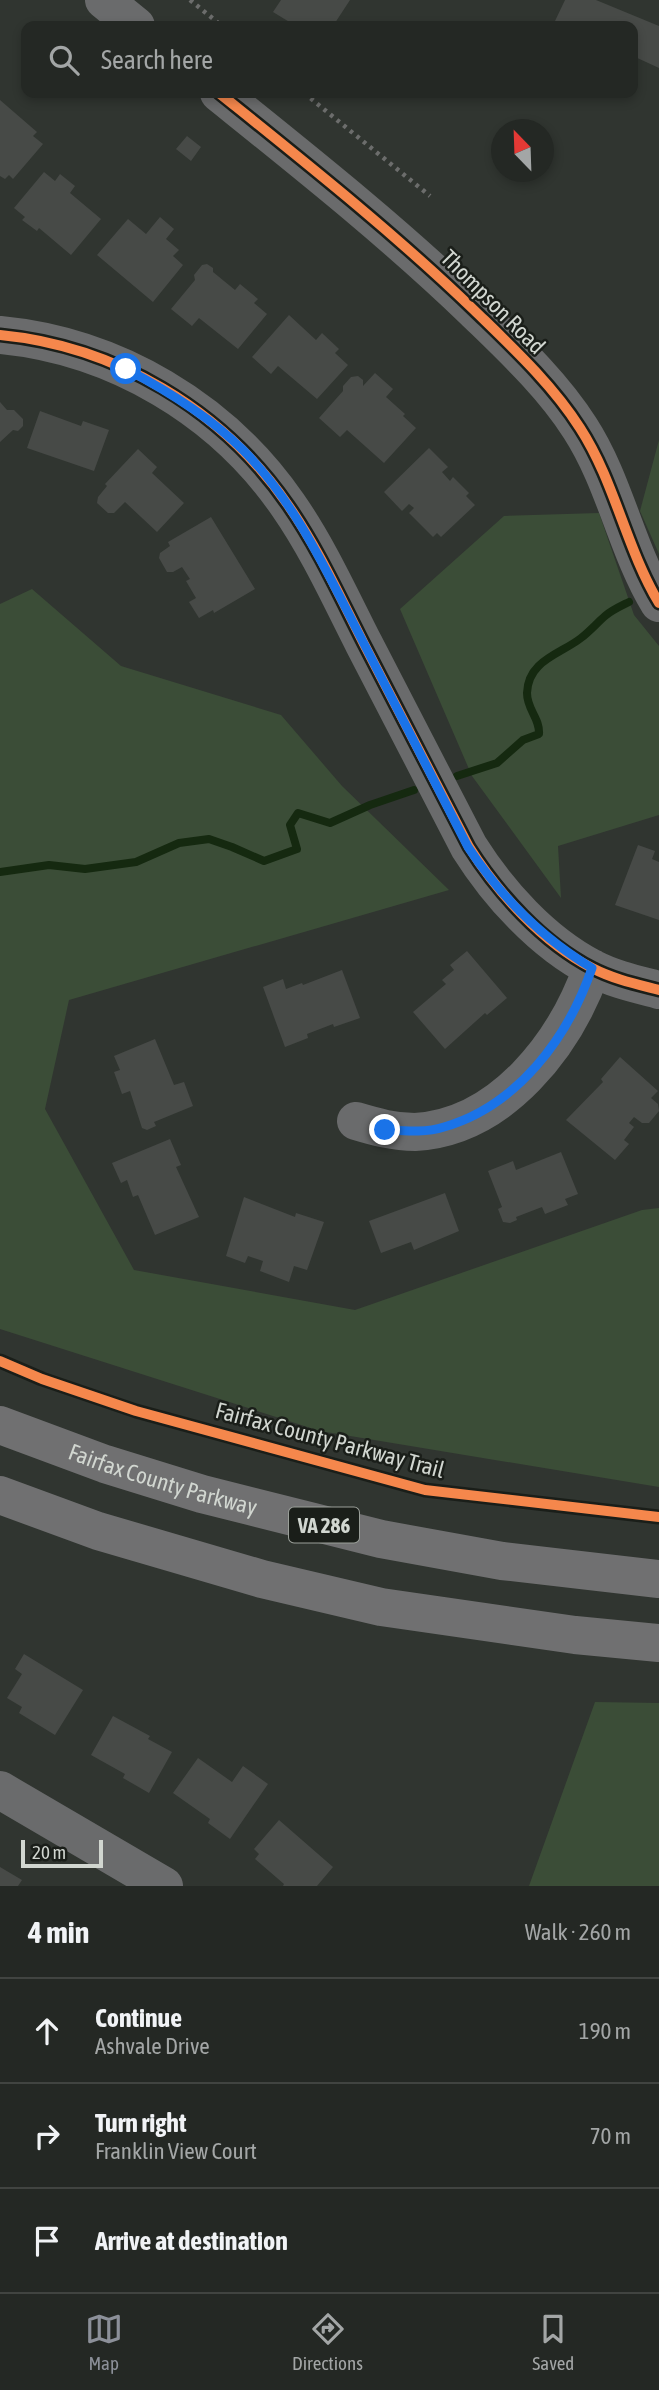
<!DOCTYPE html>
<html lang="en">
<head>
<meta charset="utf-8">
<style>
	:root { --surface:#242824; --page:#2c302c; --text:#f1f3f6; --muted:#a3a6a6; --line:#414441; --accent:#8c9099 }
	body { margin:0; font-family:"Asap Condensed",sans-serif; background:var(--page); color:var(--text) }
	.compass { position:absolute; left:491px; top:119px; width:63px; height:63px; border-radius:50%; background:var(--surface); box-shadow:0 4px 10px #0003; rotate:337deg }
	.scale { position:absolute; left:21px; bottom:18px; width:82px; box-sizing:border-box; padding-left:7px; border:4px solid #d1d6d0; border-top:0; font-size:19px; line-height:24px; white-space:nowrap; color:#d1d6d0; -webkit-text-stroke:5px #1a1e19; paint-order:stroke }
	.stop { position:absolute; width:21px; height:21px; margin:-16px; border:5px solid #1a73e8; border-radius:50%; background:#fff }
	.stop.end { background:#1a73e8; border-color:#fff; box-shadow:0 2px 7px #0008 }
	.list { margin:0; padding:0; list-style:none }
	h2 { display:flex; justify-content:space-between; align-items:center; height:91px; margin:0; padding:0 28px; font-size:30px }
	h2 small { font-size:23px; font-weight:400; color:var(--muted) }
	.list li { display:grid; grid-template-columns:46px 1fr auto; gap:21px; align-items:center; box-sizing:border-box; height:105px; padding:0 28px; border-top:2px solid var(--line) }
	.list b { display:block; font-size:26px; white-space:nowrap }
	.list p { margin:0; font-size:23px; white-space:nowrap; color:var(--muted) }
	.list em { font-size:23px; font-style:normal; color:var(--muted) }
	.icon { flex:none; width:38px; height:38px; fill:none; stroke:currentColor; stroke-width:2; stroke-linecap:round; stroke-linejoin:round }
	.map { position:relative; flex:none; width:659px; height:1886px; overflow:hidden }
	.search { position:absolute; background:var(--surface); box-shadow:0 4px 10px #0003; left:21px; right:21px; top:21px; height:77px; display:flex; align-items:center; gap:18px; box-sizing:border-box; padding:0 24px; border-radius:14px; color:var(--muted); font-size:26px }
	.sheet { height:406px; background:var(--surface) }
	nav { display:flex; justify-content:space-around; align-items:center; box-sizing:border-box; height:98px; border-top:2px solid var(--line); background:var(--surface); font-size:19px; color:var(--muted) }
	nav a { display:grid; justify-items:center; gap:4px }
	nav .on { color:var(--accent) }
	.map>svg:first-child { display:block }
	.green { fill:#3b4d37 }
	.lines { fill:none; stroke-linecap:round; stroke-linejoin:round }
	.stream { stroke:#152910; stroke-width:8 }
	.building { fill:#474a47 }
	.path { stroke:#6c6d6c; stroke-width:4.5; stroke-dasharray:3.5 5; stroke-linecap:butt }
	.minor { stroke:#6a6b6c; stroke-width:38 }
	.highway { stroke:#707071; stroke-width:38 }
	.cycleway-casing { stroke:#1a1e19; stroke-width:15 }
	.cycleway { stroke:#f5874c; stroke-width:10 }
	.route { stroke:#1a73e8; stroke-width:9 }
	.labels { text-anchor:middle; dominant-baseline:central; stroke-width:5; stroke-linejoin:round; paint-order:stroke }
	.shield { fill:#1a1e19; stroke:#9a9f99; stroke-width:2 }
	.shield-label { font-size:21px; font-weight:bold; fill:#d1d6d0 }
	.street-label { font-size:23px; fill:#d1d6d0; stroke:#1a1e19 }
</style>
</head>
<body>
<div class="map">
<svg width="659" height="1886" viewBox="0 0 659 1886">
	<rect width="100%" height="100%" fill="#303530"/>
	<path class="green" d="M 659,440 L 659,554 L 640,511 Z
		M 599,513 L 634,615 L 659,646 L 659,815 L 558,846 L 561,898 L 472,776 L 400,609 L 504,516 Z
		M 32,589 L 121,666 L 281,715 L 342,786 L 449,890 L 69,1000 L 45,1109 L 134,1270 L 355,1310 L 642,1210 L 659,1208 L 659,1487 L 320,1431 L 0,1329 L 0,604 Z
		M 595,1702 L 659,1703 L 659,1886 L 529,1886 Z"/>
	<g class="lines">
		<path class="stream" d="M 457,776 L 497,763 L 523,740 L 539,734 C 540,718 527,710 527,693 C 528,660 561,654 581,638 C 590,631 597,623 605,616 C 612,610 621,606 629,602
			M 0,872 L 49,865 L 85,869 L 136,862 L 179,843 L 209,839 L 232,847 L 264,861 L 297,849 L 290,825 L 298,813 L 330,823 L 370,805 L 414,790"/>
	</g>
	<path class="building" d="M 281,0 L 350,0 L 333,26 L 324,23 L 322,26 L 296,26 L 273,12 Z
		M 565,0 L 596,0 L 659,26 L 659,68 L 633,56 L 633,26 L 566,26 L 555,21 Z
		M 0,100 L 37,132 L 33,136 L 43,144 L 13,179 L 9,175 L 5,179 L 0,176 Z
		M 187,136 L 201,147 L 191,161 L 176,149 Z
		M 44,172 L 55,181 L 60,174 L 75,186 L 70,193 L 101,219 L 71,255 L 39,228 L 37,231 L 22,220 L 25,217 L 14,208 Z
		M 160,217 L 174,229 L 166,239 L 179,250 L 173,256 L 183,265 L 153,302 L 97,255 L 128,219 L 146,234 Z
		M 207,264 L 213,268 L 213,272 L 235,290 L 240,284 L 258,299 L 254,303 L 267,314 L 238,349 L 199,318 L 192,326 L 171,309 L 195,280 L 194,275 L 202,265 Z
		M 289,315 L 316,340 L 322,333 L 339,349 L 335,353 L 348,365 L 317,399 L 278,366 L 271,374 L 252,357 Z
		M 375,373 L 393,389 L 386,397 L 405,414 L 403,416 L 416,428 L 384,463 L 347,430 L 340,437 L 319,418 L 343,391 L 343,386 L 351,377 L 358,376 L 363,380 L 363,386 Z
		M 0,402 L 7,410 L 14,410 L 23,419 L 23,426 L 18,431 L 13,430 L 0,442 Z
		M 40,411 L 81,426 L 83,421 L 109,430 L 94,471 L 27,448 Z
		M 429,448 L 448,467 L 442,472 L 450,481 L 453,477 L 469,493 L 466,496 L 475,505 L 441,537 L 437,533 L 433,537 L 409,513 L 414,508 L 409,504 L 402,511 L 384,492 Z
		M 138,449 L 157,467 L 152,473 L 184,503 L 157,532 L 125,502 L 114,513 L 108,513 L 97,503 L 98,497 L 107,486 L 105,484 Z
		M 211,517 L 255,589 L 214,613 L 213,610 L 199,618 L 189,602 L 196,598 L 186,581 L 190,579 L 182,567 L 173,572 L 167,572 L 159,558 L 160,553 L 170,546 L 168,542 Z
		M 638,845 L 655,851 L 652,859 L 659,862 L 659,920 L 615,905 Z
		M 467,951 L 507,998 L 487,1015 L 485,1013 L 445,1049 L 413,1012 L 446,984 L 442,980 L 454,970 L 450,965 Z
		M 342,970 L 360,1018 L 334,1027 L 333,1024 L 307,1034 L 308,1038 L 285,1047 L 263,987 L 283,979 L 286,989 L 302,983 L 303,985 Z
		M 155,1039 L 174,1085 L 184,1082 L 193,1106 L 154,1122 L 156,1126 L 147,1130 L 142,1128 L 130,1091 L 122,1094 L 114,1072 L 120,1070 L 114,1056 Z
		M 620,1057 L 658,1091 L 651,1098 L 658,1104 L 659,1111 L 649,1123 L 642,1123 L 634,1117 L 629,1123 L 634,1127 L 624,1140 L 629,1144 L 615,1160 L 566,1120 L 603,1082 L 601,1079 Z
		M 170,1139 L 181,1165 L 176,1167 L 199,1217 L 155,1235 L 138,1195 L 133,1197 L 127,1180 L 121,1183 L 112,1163 Z
		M 561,1152 L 578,1194 L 565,1199 L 568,1205 L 545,1214 L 542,1207 L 516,1217 L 517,1220 L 510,1223 L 503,1222 L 498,1209 L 502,1207 L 488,1171 L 513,1161 L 516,1170 Z
		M 445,1193 L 459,1231 L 414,1250 L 411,1242 L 381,1253 L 369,1221 Z
		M 244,1197 L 295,1217 L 296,1213 L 324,1222 L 307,1270 L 294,1266 L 289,1282 L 260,1271 L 263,1261 L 248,1256 L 245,1263 L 226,1256 Z
		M 24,1654 L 83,1690 L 55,1735 L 19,1713 L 22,1707 L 7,1698 L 22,1674 L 15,1669 Z
		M 113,1716 L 150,1736 L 148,1739 L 172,1752 L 149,1793 L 123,1778 L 125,1774 L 91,1755 Z
		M 198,1758 L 232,1782 L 243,1766 L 268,1784 L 230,1839 L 208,1823 L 210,1819 L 173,1793 Z
		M 279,1820 L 333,1867 L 317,1886 L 283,1886 L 284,1884 L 255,1859 L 259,1854 L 254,1849 Z
		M 0,1867 L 22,1880 L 18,1886 L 0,1886 Z"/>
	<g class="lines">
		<path class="path" d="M 190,0 L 222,26
			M 304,93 L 430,196"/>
		<path class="minor" d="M 104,0 L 136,26
			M 219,93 C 306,163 393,232 474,310 C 512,347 552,384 580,428 C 615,482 626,548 659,603
			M 0,335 C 115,346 222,409 288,505 C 318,548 340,597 364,644 C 399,712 434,779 469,847 C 498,893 542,942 592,968 C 613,979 636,984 659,990
			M 356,1121 C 376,1127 394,1132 415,1132 C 502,1127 565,1044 592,968
			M 0,1790 L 164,1886"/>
		<g class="highway">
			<path id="s1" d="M 0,1425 L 105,1464 L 202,1494 L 381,1539 L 502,1561 L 659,1579"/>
			<path d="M 0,1495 L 98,1531 L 262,1579 L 381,1607 L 575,1635 L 659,1643"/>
		</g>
		<g class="cycleway-casing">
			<path id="cycleway" d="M 219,93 C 306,163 393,232 474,310 C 512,347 552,384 580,428 C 615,482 626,548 659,603
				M 0,335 C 115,346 222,409 288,505 C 318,548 340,597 364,644 C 399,712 434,779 469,847 C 498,893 542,942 592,968 C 613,979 636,984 659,990
				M 0,1361 L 42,1379 L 136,1411 L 425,1490 L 659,1517"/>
		</g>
		<use href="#cycleway" class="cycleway"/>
	</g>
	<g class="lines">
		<path class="route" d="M 126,369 C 168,391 209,416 243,450 C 295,502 326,570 359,634 C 396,705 432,776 468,847 C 501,897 542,938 592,968 C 568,1038 517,1106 444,1127 C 425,1133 405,1131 385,1130"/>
	</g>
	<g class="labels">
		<rect class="shield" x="289" y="1507.5" width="70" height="35" rx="5"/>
		<g class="shield-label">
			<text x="324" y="1525">VA 286</text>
		</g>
		<g class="street-label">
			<text transform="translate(493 302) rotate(45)">Thompson Road</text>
			<text transform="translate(330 1440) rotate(15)">Fairfax County Parkway Trail</text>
			<text stroke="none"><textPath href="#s1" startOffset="172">Fairfax County Parkway</textPath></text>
		</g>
	</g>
</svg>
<svg class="compass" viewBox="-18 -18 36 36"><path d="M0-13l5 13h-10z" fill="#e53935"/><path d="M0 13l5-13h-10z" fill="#a3a6a6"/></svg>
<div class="scale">20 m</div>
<div class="stop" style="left:126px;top:369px"></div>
<div class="stop end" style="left:385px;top:1130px"></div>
<div class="search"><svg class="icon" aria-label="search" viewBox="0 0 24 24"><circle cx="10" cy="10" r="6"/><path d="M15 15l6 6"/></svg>Search here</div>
</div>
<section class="sheet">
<h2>4 min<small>Walk · 260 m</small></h2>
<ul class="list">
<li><svg class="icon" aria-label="ahead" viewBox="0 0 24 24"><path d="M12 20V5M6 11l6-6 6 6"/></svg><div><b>Continue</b><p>Ashvale Drive</p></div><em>190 m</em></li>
<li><svg class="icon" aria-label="right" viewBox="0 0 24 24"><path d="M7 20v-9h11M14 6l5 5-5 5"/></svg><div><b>Turn right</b><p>Franklin View Court</p></div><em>70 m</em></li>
<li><svg class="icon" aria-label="arrive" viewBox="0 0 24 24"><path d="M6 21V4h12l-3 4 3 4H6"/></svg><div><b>Arrive at destination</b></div></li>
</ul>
</section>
<nav>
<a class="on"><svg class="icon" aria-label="map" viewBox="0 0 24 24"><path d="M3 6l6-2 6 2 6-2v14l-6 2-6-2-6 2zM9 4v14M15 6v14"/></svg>Map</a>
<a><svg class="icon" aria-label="directions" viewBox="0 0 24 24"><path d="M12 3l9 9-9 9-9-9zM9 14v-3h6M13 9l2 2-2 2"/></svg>Directions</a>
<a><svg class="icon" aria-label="saved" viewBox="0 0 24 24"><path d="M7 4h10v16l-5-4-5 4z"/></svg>Saved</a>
</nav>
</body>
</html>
